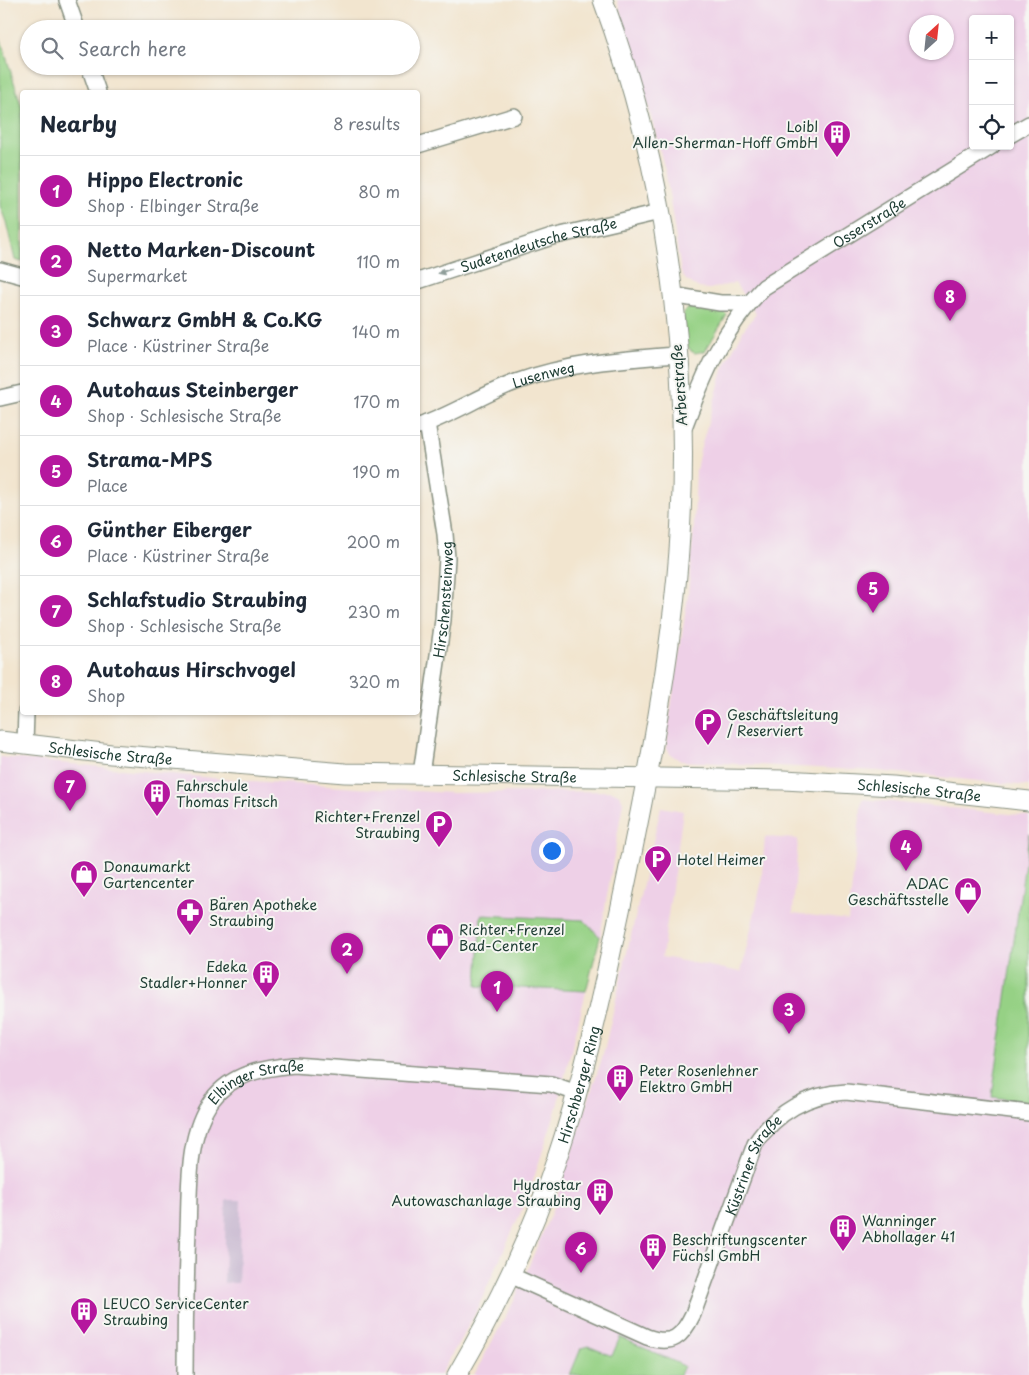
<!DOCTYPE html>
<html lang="en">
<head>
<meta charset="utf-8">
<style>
	:root { --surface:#fff; --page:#f2f2f3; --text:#1f2937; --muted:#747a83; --line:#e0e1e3; --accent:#b5179e }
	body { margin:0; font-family:"Playpen Sans",sans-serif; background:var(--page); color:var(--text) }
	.controls { position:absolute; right:15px; top:15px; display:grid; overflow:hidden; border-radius:5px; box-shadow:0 1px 4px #0004 }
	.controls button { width:45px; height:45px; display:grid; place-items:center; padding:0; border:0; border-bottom:1px solid var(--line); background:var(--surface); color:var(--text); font:25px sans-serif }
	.compass { position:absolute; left:909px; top:15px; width:45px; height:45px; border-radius:50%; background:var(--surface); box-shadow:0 1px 4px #0004; rotate:27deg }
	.you { position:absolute; left:551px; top:850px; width:18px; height:18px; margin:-12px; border:4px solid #fff; border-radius:50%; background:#1a73e8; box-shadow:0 0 0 8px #1a73e833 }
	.badge { display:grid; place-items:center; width:32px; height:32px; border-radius:50%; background:var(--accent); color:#fff; font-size:16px; font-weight:700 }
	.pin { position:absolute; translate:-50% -41px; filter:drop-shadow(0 1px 2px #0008) }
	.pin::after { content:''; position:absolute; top:26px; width:18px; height:15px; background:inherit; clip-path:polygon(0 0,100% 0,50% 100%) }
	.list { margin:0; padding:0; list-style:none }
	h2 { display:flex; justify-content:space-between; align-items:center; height:65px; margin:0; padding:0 20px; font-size:21px }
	h2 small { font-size:16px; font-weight:400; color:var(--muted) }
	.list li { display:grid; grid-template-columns:32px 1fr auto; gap:15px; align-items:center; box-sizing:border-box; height:70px; padding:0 20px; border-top:1px solid var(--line) }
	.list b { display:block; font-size:19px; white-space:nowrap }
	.list p { margin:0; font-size:16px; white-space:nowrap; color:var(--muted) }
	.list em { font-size:16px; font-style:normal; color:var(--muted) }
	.icon { flex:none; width:28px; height:28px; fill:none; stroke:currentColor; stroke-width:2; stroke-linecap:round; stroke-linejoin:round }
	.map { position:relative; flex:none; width:1029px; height:1375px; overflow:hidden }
	.search { position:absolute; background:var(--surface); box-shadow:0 1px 4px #0004; left:20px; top:20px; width:400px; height:55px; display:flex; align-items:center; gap:12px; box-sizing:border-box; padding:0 18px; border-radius:28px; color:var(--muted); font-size:19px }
	.panel { position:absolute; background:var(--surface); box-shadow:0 1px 4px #0004; left:20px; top:90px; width:400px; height:625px; border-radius:5px }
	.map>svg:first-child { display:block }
	.built { fill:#eed0e7; fill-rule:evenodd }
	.industrial { fill:#ccbed3 }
	.green { fill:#96d185; stroke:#5a875c }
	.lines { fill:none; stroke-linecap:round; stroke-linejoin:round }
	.minor-casing { stroke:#889182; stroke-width:18 }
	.tertiary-casing { stroke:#889182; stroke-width:21 }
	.minor { stroke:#fff; stroke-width:15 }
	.tertiary { stroke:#fff; stroke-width:19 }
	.oneway { fill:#8f9e9a }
	.labels { text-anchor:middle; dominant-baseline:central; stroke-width:4; stroke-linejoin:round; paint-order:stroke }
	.poi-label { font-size:14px; fill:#1f3d34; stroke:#f6f6f2; text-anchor:start }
	.street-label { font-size:14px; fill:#1f3d34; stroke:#f6f6f2 }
</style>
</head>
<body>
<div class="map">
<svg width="1029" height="1375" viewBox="0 0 1029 1375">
	<rect width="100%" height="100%" fill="#f6f6f2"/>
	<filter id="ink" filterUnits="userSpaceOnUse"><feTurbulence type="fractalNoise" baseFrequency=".02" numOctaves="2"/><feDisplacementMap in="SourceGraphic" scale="10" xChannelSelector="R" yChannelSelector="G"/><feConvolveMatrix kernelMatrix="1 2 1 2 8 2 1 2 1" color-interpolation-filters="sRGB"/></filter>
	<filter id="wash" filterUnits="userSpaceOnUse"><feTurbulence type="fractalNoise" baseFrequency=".0096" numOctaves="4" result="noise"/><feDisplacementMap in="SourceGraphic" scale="20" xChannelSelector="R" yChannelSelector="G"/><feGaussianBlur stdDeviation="1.12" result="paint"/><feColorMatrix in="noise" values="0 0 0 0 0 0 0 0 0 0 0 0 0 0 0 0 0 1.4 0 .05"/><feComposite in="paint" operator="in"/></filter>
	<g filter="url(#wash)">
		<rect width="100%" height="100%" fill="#f2e5cf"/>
		<path class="built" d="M 617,0 L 1029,0 L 1029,786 L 879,771 L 681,761 L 670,754 L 667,747 L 668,728 L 688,595 L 694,527 L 696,470 L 700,450 L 724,367 L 744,329 L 756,314 L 735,283 L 709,289 L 699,288 L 686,280 L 681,272 L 666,174 L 636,59 ZM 973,19 L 1010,19 L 1010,146 L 973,146 ZM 916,22 L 946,22 L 946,52 L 916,52 Z
			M 0,757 L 222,779 L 357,788 L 453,793 L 612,791 L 620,795 L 623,802 L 600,937 L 556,1110 L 528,1196 L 475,1314 L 440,1375 L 0,1375 Z
			M 862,799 L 1029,816 L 1029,834 L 992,1097 L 1029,1102 L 1029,1375 L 474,1375 L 514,1301 L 554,1206 L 603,1055 L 661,807 L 683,811 L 662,957 L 741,972 L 761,885 L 765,837 L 798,839 L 793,913 L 848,920 Z"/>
		<path class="industrial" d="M 226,1200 L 241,1200 L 238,1283 L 224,1283 Z"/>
		<path class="green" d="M 0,37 L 22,108 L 22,262 L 15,260 L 6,222 L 0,206 Z
			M 689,308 L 724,312 L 727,315 L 705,351 L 695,353 L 691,351 L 686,343 L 683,313 Z
			M 1029,834 L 1029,1102 L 992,1097 Z
			M 481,915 L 584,920 L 600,937 L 586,991 L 477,986 Z
			M 620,1337 L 684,1366 L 680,1375 L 570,1375 L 581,1348 L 588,1346 L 612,1356 Z"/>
	</g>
	<g filter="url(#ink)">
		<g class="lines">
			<g class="minor-casing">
				<g id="minor">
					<path d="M 67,0 L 77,29"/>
					<path d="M 89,66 L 98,92"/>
					<path d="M 1010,135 L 1029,124"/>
					<path d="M 418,145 L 514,116"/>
					<path d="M 0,270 L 22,276"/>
					<path id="s1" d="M 418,281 L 552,237 L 660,212"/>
					<path d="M 672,295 L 720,303 L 748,303"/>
					<path d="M 0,398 L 22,393"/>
					<path id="s2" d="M 419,426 C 452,415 483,394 516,382 C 568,363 623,359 677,355"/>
					<path id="s3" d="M 683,430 C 704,374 722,330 764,287 L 992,146"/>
					<path d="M 25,744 L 26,712"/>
					<path id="s4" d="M 421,774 L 443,620 L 447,558 L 445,534 L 427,423"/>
					<path id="s5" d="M 510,1275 L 647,1337 C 673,1346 682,1337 693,1314 L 755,1144 C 776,1112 808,1094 846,1092 L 1029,1113"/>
					<path id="s6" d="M 185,1375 C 185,1326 186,1278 188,1230 C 190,1188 186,1135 212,1100 C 232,1073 263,1068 294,1065 L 551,1084 L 577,1093"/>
				</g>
			</g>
			<g class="tertiary-casing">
				<g id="tertiary">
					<path id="s7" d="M 0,741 L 111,754 L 345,773 L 784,780 L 893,786 L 1029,801"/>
					<path id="s8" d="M 457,1375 C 498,1305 533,1232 558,1155 C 585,1074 603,990 621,906 C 642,806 662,706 674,604 C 697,403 673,190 603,0"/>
				</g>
			</g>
			<use href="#minor" class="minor"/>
			<use href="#tertiary" class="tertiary"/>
		</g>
		<defs><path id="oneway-solid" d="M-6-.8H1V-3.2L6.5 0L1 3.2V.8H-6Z" transform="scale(1.25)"/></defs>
		<use class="oneway" href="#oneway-solid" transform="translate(445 271) rotate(161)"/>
	</g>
	<defs>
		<g id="building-pin" transform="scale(1.4375)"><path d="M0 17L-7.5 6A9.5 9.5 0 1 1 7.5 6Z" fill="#b5179e" stroke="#f6f6f2"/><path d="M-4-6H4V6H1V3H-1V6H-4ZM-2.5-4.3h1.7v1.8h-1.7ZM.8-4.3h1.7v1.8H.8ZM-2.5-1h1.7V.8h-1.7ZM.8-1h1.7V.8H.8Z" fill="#fff"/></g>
		<g id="parking-pin" transform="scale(1.4375)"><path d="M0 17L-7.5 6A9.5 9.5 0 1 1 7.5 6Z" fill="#b5179e" stroke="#f6f6f2"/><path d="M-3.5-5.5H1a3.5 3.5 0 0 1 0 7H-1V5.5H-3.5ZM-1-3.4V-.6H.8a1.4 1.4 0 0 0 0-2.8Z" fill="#fff"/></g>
		<g id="shop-pin" transform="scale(1.4375)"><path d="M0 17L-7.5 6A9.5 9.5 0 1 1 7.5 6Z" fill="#b5179e" stroke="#f6f6f2"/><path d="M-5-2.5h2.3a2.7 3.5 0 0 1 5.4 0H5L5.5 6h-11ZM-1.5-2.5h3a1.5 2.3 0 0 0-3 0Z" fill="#fff"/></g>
		<g id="pharmacy-pin" transform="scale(1.4375)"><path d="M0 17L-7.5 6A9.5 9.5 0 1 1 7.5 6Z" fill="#b5179e" stroke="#f6f6f2"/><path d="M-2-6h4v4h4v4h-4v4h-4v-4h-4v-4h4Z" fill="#fff"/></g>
	</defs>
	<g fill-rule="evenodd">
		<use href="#building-pin" x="837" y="134"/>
		<use href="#parking-pin" x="708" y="722"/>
		<use href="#building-pin" x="157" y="793"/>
		<use href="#parking-pin" x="439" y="824"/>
		<use href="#parking-pin" x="658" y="859"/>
		<use href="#shop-pin" x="84" y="874"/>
		<use href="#shop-pin" x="968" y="891"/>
		<use href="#pharmacy-pin" x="190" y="912"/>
		<use href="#shop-pin" x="440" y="937"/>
		<use href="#building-pin" x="266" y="974"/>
		<use href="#building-pin" x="620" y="1078"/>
		<use href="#building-pin" x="600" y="1192"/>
		<use href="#building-pin" x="843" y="1228"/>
		<use href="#building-pin" x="653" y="1247"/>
		<use href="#building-pin" x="84" y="1311"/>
	</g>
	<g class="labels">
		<g class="poi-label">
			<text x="818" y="126" text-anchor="end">Loibl<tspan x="818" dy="16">Allen-Sherman-Hoff GmbH</tspan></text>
			<text x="727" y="714">Geschäftsleitung<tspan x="727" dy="16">/ Reserviert</tspan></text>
			<text x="176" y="785">Fahrschule<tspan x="176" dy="16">Thomas Fritsch</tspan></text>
			<text x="420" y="816" text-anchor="end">Richter+Frenzel<tspan x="420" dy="16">Straubing</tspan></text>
			<text x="677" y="859">Hotel Heimer</text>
			<text x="103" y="866">Donaumarkt<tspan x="103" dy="16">Gartencenter</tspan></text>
			<text x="949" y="883" text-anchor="end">ADAC<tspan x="949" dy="16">Geschäftsstelle</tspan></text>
			<text x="209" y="904">Bären Apotheke<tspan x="209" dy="16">Straubing</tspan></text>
			<text x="459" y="929">Richter+Frenzel<tspan x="459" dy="16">Bad-Center</tspan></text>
			<text x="247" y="966" text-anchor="end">Edeka<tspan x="247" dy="16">Stadler+Honner</tspan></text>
			<text x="639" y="1070">Peter Rosenlehner<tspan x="639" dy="16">Elektro GmbH</tspan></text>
			<text x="581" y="1184" text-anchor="end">Hydrostar<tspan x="581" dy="16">Autowaschanlage Straubing</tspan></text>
			<text x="862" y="1220">Wanninger<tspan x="862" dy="16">Abhollager 41</tspan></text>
			<text x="672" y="1239">Beschriftungscenter<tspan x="672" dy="16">Füchsl GmbH</tspan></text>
			<text x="103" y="1303">LEUCO ServiceCenter<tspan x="103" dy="16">Straubing</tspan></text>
		</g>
		<g class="street-label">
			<text stroke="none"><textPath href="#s3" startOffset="289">Osserstraße</textPath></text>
			<text stroke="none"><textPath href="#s1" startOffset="126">Sudetendeutsche Straße</textPath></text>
			<text stroke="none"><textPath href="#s2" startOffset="135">Lusenweg</textPath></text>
			<text transform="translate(679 385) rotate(-94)">Arberstraße</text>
			<text stroke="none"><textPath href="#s4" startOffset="176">Hirschensteinweg</textPath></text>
			<text stroke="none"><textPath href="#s7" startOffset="111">Schlesische Straße</textPath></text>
			<text stroke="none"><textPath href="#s7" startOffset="516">Schlesische Straße</textPath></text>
			<text stroke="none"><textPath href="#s7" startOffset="921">Schlesische Straße</textPath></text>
			<text stroke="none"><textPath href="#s8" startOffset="316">Hirschberger Ring</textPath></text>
			<text stroke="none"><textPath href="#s6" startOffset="329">Elbinger Straße</textPath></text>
			<text stroke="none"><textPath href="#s5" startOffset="371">Küstriner Straße</textPath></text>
		</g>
	</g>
</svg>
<div class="controls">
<button>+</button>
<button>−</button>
<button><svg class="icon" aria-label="locate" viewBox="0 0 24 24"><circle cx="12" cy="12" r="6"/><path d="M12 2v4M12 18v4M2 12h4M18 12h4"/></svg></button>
</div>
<svg class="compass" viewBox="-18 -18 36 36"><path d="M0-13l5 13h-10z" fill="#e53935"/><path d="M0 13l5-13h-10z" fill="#747a83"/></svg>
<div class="you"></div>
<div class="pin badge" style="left:497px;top:1012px">1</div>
<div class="pin badge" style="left:347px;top:974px">2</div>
<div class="pin badge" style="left:789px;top:1034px">3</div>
<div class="pin badge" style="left:906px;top:871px">4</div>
<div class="pin badge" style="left:873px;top:613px">5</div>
<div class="pin badge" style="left:581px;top:1273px">6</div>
<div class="pin badge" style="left:70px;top:811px">7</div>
<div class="pin badge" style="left:950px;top:321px">8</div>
<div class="search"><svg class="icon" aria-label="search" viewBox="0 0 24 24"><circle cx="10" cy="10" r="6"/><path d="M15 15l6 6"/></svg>Search here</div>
<section class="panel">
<h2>Nearby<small>8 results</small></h2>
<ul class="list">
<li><span class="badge">1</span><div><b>Hippo Electronic</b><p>Shop · Elbinger Straße</p></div><em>80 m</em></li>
<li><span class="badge">2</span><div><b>Netto Marken-Discount</b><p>Supermarket</p></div><em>110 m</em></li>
<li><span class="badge">3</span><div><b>Schwarz GmbH &amp; Co.KG</b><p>Place · Küstriner Straße</p></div><em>140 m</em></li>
<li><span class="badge">4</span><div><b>Autohaus Steinberger</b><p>Shop · Schlesische Straße</p></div><em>170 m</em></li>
<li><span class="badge">5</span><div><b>Strama-MPS</b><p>Place</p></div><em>190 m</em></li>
<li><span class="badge">6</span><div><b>Günther Eiberger</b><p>Place · Küstriner Straße</p></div><em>200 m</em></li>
<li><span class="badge">7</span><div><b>Schlafstudio Straubing</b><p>Shop · Schlesische Straße</p></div><em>230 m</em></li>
<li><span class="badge">8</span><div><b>Autohaus Hirschvogel</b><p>Shop</p></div><em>320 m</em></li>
</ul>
</section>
</div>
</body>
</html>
